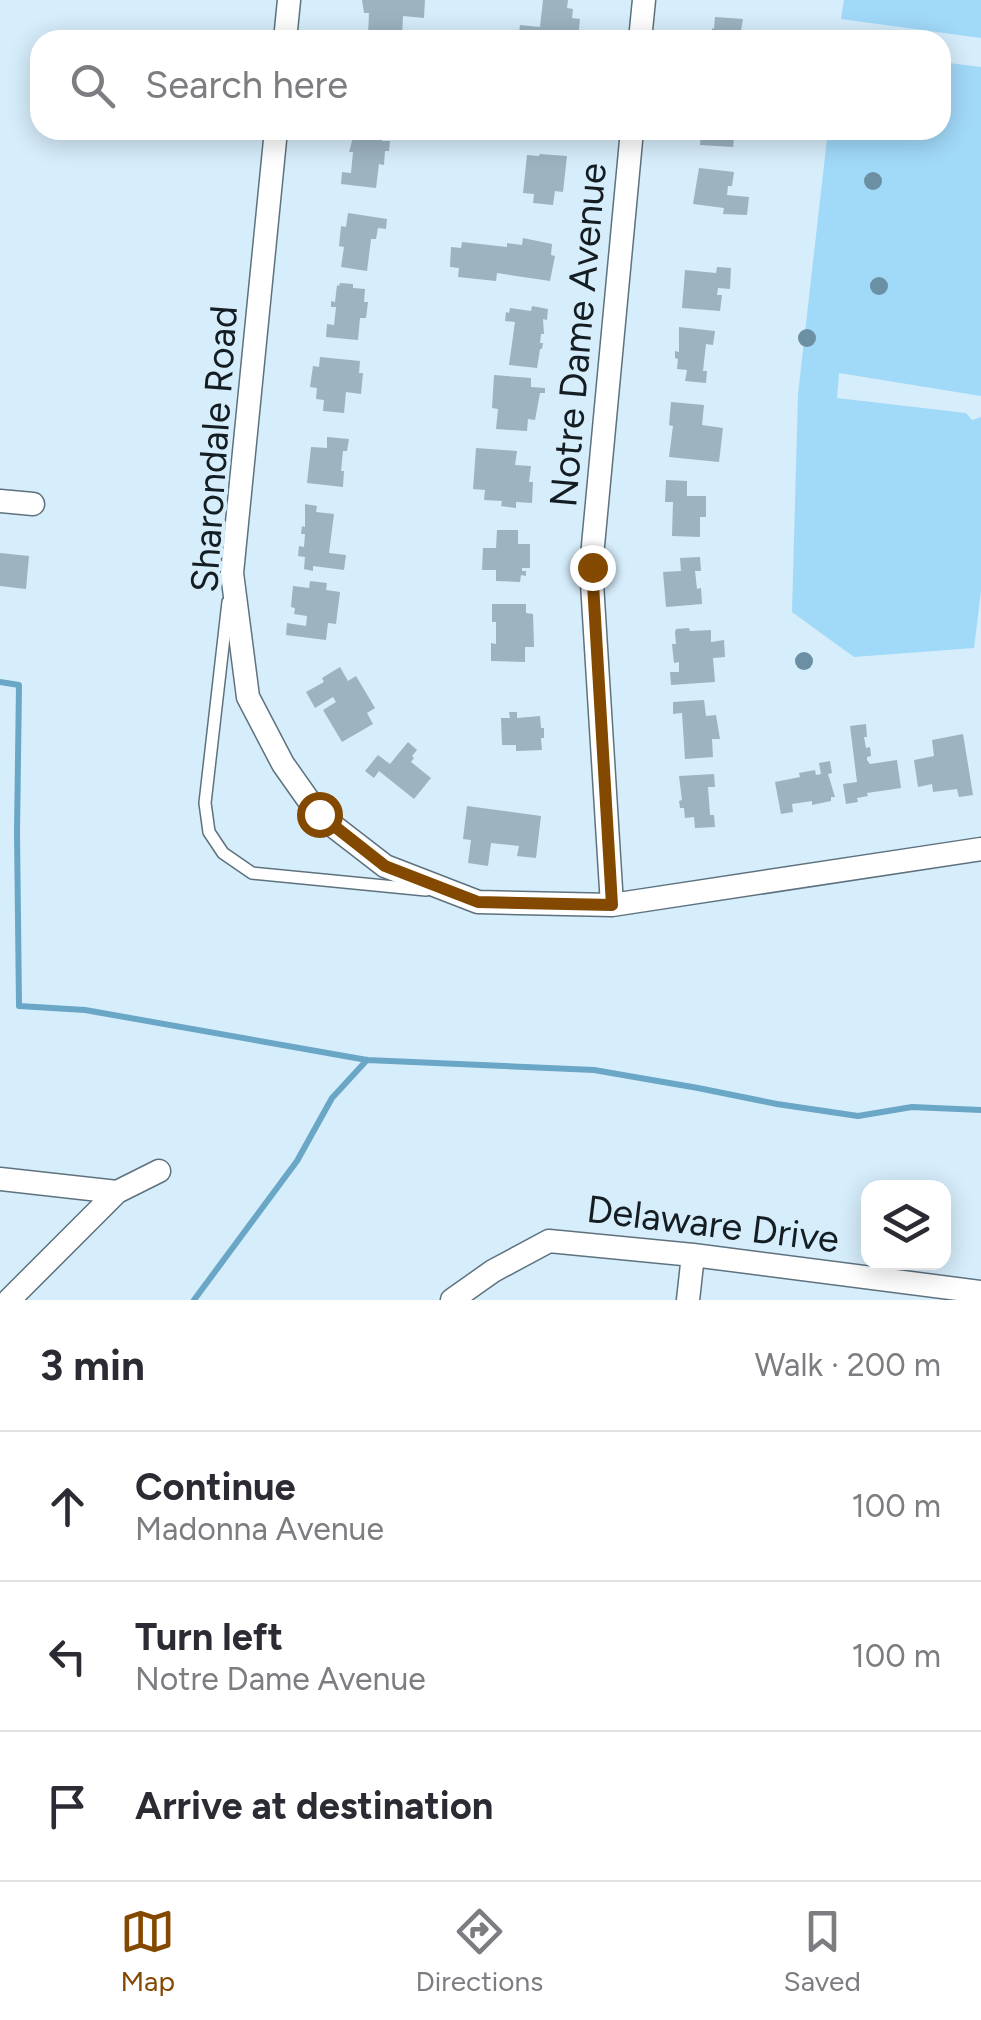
<!DOCTYPE html>
<html lang="en">
<head>
<meta charset="utf-8">
<style>
	:root { --surface:#fff; --page:#f7f7f7; --text:#2b2b33; --muted:#7c7c81; --line:#e1e1e2; --accent:#844901 }
	body { margin:0; font-family:Figtree,sans-serif; background:var(--page); color:var(--text) }
	.controls { position:absolute; right:30px; bottom:30px; display:grid; overflow:hidden; border-radius:20px; box-shadow:0 5px 25px #0003 }
	.controls button { width:90px; height:90px; display:grid; place-items:center; padding:0; border:0; border-bottom:2px solid var(--line); background:var(--surface); color:var(--text); font:50px sans-serif }
	.stop { position:absolute; width:30px; height:30px; margin:-22px; border:8px solid #844901; border-radius:50%; background:#fff }
	.stop.end { background:#844901; border-color:#fff; box-shadow:0 2px 10px #0008 }
	.list { margin:0; padding:0; list-style:none }
	h2 { display:flex; justify-content:space-between; align-items:center; height:130px; margin:0; padding:0 40px; font-size:42px }
	h2 small { font-size:32px; font-weight:400; color:var(--muted) }
	.list li { display:grid; grid-template-columns:65px 1fr auto; gap:30px; align-items:center; box-sizing:border-box; height:150px; padding:0 40px; border-top:2px solid var(--line) }
	.list b { display:block; font-size:38px; white-space:nowrap }
	.list p { margin:0; font-size:32px; white-space:nowrap; color:var(--muted) }
	.list em { font-size:32px; font-style:normal; color:var(--muted) }
	.icon { flex:none; width:55px; height:55px; fill:none; stroke:currentColor; stroke-width:2; stroke-linecap:round; stroke-linejoin:round }
	.map { position:relative; flex:none; width:981px; height:1300px; overflow:hidden }
	.search { position:absolute; background:var(--surface); box-shadow:0 5px 25px #0003; left:30px; right:30px; top:30px; height:110px; display:flex; align-items:center; gap:25px; box-sizing:border-box; padding:0 35px; border-radius:30px; color:var(--muted); font-size:38px }
	.sheet { height:580px; background:var(--surface) }
	nav { display:flex; justify-content:space-around; align-items:center; box-sizing:border-box; height:140px; border-top:2px solid var(--line); background:var(--surface); font-size:28px; color:var(--muted) }
	nav a { display:grid; justify-items:center; gap:5px }
	nav .on { color:var(--accent) }
	.map>svg:first-child { display:block }
	.green { fill:#a1d9f9 }
	.lines { fill:none; stroke-linecap:round; stroke-linejoin:round }
	.stream { stroke:#6aa6c6; stroke-width:6 }
	.building { fill:#9cb3c0 }
	.service-casing { stroke:#5d727e; stroke-width:14 }
	.minor-casing { stroke:#5d727e; stroke-width:25 }
	.service { stroke:#fff; stroke-width:11 }
	.minor { stroke:#fff; stroke-width:22 }
	.tree { fill:#6b90a3 }
	.route { stroke:#844901; stroke-width:12 }
	.labels { text-anchor:middle; dominant-baseline:central; stroke-width:8; stroke-linejoin:round; paint-order:stroke }
	.street-label { font-size:38px; fill:#141d22; stroke:#d6edfb }
</style>
</head>
<body>
<div class="map">
<svg width="981" height="1300" viewBox="0 0 981 1300">
	<rect width="100%" height="100%" fill="#d6edfb"/>
	<path class="green" d="M 844,0 L 981,0 L 981,38 L 841,19 Z
		M 941,62 L 981,67 L 981,396 L 839,373 L 837,398 L 966,413 L 972,420 L 981,417 L 981,591 L 974,648 L 854,657 L 792,612 L 798,394 L 828,130 L 941,130 Z"/>
	<g class="lines">
		<path class="stream" d="M 0,682 L 19,685 L 17,832 L 19,1006 L 85,1010 L 367,1060 L 594,1070 L 698,1088 L 777,1104 L 858,1116 L 912,1107 L 981,1110
			M 194,1300 L 297,1161 L 332,1098 L 367,1060"/>
	</g>
	<path class="building" d="M 362,0 L 425,0 L 424,18 L 403,16 L 402,37 L 368,35 L 369,13 L 364,13 Z
		M 543,0 L 568,0 L 567,8 L 573,9 L 572,18 L 580,19 L 578,38 L 518,40 L 520,25 L 540,27 Z
		M 715,17 L 743,19 L 740,36 L 755,37 L 755,40 L 712,40 L 712,28 L 714,29 Z
		M 355,130 L 369,130 L 369,134 L 382,135 L 382,141 L 390,141 L 389,151 L 385,151 L 384,165 L 379,164 L 376,188 L 341,184 L 342,172 L 351,173 L 353,152 L 349,152 Z
		M 711,130 L 735,130 L 733,147 L 700,145 L 701,132 L 711,132 Z
		M 540,154 L 567,156 L 563,192 L 555,191 L 553,205 L 533,203 L 534,194 L 523,193 L 527,155 L 539,156 Z
		M 699,168 L 734,172 L 732,186 L 728,186 L 727,195 L 749,197 L 747,215 L 723,214 L 724,208 L 693,204 Z
		M 348,213 L 387,219 L 386,229 L 378,228 L 376,239 L 371,239 L 367,271 L 341,267 L 344,247 L 339,246 L 341,226 L 346,227 Z
		M 523,238 L 552,244 L 551,255 L 555,256 L 550,281 L 497,273 L 496,281 L 458,277 L 459,268 L 450,267 L 451,247 L 461,248 L 462,242 L 507,247 L 507,243 L 522,245 Z
		M 717,267 L 731,268 L 730,289 L 718,288 L 717,295 L 722,295 L 720,311 L 682,308 L 685,270 L 716,273 Z
		M 340,283 L 353,284 L 353,288 L 365,289 L 364,302 L 368,302 L 366,318 L 360,318 L 358,340 L 326,337 L 327,324 L 334,325 L 336,307 L 331,307 L 331,301 L 335,302 L 337,285 L 339,286 Z
		M 532,306 L 548,309 L 547,320 L 543,319 L 544,334 L 541,334 L 540,343 L 543,343 L 542,349 L 540,349 L 537,368 L 509,365 L 515,322 L 505,321 L 506,312 L 509,313 L 510,308 L 531,311 Z
		M 679,327 L 715,331 L 713,345 L 706,344 L 703,371 L 707,371 L 706,383 L 685,381 L 687,370 L 677,369 L 678,359 L 675,358 L 675,351 L 679,352 Z
		M 320,357 L 360,361 L 359,373 L 363,373 L 361,394 L 346,392 L 344,413 L 323,411 L 324,400 L 316,399 L 317,388 L 310,387 L 313,366 L 319,367 Z
		M 494,375 L 531,378 L 531,387 L 545,388 L 545,393 L 540,393 L 535,420 L 528,419 L 527,431 L 496,429 L 498,409 L 492,408 Z
		M 671,402 L 704,405 L 702,425 L 723,428 L 719,462 L 669,457 L 673,426 L 669,425 Z
		M 327,437 L 349,439 L 347,451 L 343,451 L 341,471 L 344,471 L 343,487 L 307,483 L 311,447 L 327,448 Z
		M 476,448 L 517,451 L 515,465 L 531,466 L 529,482 L 533,482 L 532,503 L 516,502 L 516,508 L 501,506 L 502,501 L 484,500 L 485,490 L 473,489 Z
		M 666,480 L 687,481 L 687,496 L 706,496 L 706,517 L 700,517 L 700,537 L 672,536 L 673,502 L 665,502 Z
		M 305,504 L 317,506 L 316,512 L 334,514 L 329,553 L 346,555 L 344,570 L 313,566 L 313,571 L 304,569 L 305,557 L 298,556 L 299,546 L 304,547 L 305,534 L 301,534 L 302,526 L 305,527 Z
		M 497,530 L 518,530 L 518,544 L 530,544 L 530,568 L 522,568 L 522,571 L 526,571 L 526,576 L 521,575 L 520,582 L 496,581 L 496,570 L 482,570 L 483,548 L 496,548 Z
		M 0,553 L 29,556 L 26,589 L 0,586 Z
		M 700,557 L 701,571 L 695,571 L 697,589 L 701,588 L 702,604 L 666,607 L 663,572 L 681,571 L 680,558 Z
		M 310,581 L 327,583 L 326,590 L 340,592 L 336,624 L 328,623 L 326,640 L 286,635 L 287,623 L 306,626 L 307,616 L 294,614 L 295,608 L 291,607 L 293,586 L 309,588 Z
		M 492,604 L 526,604 L 526,613 L 533,614 L 534,647 L 525,647 L 525,662 L 491,661 L 491,643 L 496,644 L 496,622 L 492,622 Z
		M 689,628 L 690,631 L 711,630 L 711,642 L 724,640 L 725,657 L 713,658 L 715,682 L 671,685 L 670,672 L 679,672 L 679,662 L 674,663 L 672,644 L 676,644 L 675,632 L 676,629 Z
		M 340,667 L 348,681 L 356,676 L 375,708 L 367,713 L 373,724 L 342,742 L 323,710 L 336,702 L 333,697 L 315,708 L 306,692 L 324,682 L 322,678 Z
		M 704,700 L 706,716 L 716,715 L 720,739 L 712,739 L 713,757 L 685,759 L 682,713 L 673,714 L 673,702 Z
		M 509,712 L 517,712 L 517,718 L 540,716 L 541,728 L 544,728 L 544,738 L 541,738 L 542,750 L 516,751 L 516,745 L 502,745 L 501,718 L 510,718 Z
		M 866,724 L 867,737 L 864,737 L 866,748 L 870,747 L 871,756 L 867,757 L 867,760 L 870,764 L 897,760 L 901,788 L 867,793 L 868,796 L 857,798 L 858,802 L 846,804 L 843,784 L 857,782 L 850,726 Z
		M 963,734 L 973,795 L 959,797 L 957,789 L 933,792 L 932,784 L 918,787 L 914,760 L 934,756 L 932,740 Z
		M 408,742 L 417,750 L 412,756 L 414,758 L 411,762 L 431,778 L 414,799 L 379,771 L 374,778 L 365,771 L 378,755 L 390,764 Z
		M 830,761 L 832,773 L 828,774 L 835,797 L 831,797 L 831,801 L 812,805 L 812,801 L 792,804 L 793,812 L 781,814 L 775,782 L 800,777 L 799,773 L 815,770 L 816,775 L 821,774 L 819,763 Z
		M 714,774 L 715,787 L 708,787 L 710,815 L 714,815 L 715,827 L 695,828 L 694,817 L 685,818 L 684,808 L 680,808 L 679,801 L 682,800 L 679,776 Z
		M 467,806 L 541,816 L 536,858 L 517,856 L 519,846 L 491,843 L 488,866 L 468,863 L 471,840 L 463,839 Z"/>
	<g class="lines">
		<g class="service-casing">
			<path id="service" d="M 228,602 L 205,803 L 209,832 L 223,853 L 252,873 L 426,890"/>
		</g>
		<g class="minor-casing">
			<path id="minor" d="M 285,40 L 289,0
				M 640,40 L 644,0
				M 276,130 L 232,573 L 248,697 L 283,764 L 319,815 L 385,866 L 478,902 L 612,905 L 981,849
				M 0,501 L 33,504
				M 612,905 L 591,567 L 632,130
				M 0,1179 L 117,1192 L 159,1171
				M 9,1300 L 117,1192
				M 452,1300 L 493,1271 L 549,1241 L 693,1255 L 981,1292
				M 688,1300 L 693,1255"/>
		</g>
		<use href="#service" class="service"/>
		<use href="#minor" class="minor"/>
	</g>
	<g class="tree">
		<circle cx="873" cy="181" r="9"/>
		<circle cx="879" cy="286" r="9"/>
		<circle cx="807" cy="338" r="9"/>
		<circle cx="804" cy="661" r="9"/>
	</g>
	<g class="lines">
		<path class="route" d="M 319,814 L 385,866 L 478,902 L 612,905 L 592,567"/>
	</g>
	<g class="labels">
		<g class="street-label">
			<text transform="translate(578 335) rotate(-85)">Notre Dame Avenue</text>
			<text transform="translate(214 449) rotate(-86)">Sharondale Road</text>
			<text transform="translate(713 1224) rotate(7)">Delaware Drive</text>
		</g>
	</g>
</svg>
<div class="controls">
<button><svg class="icon" aria-label="layers" viewBox="0 0 24 24"><path d="M12 4l9 5-9 5-9-5zM3 14l9 5 9-5"/></svg></button>
</div>
<div class="stop" style="left:319px;top:814px"></div>
<div class="stop end" style="left:592px;top:567px"></div>
<div class="search"><svg class="icon" aria-label="search" viewBox="0 0 24 24"><circle cx="10" cy="10" r="6"/><path d="M15 15l6 6"/></svg>Search here</div>
</div>
<section class="sheet">
<h2>3 min<small>Walk · 200 m</small></h2>
<ul class="list">
<li><svg class="icon" aria-label="ahead" viewBox="0 0 24 24"><path d="M12 20V5M6 11l6-6 6 6"/></svg><div><b>Continue</b><p>Madonna Avenue</p></div><em>100 m</em></li>
<li><svg class="icon" aria-label="left" viewBox="0 0 24 24"><path d="M17 20v-9H6M10 6l-5 5 5 5"/></svg><div><b>Turn left</b><p>Notre Dame Avenue</p></div><em>100 m</em></li>
<li><svg class="icon" aria-label="arrive" viewBox="0 0 24 24"><path d="M6 21V4h12l-3 4 3 4H6"/></svg><div><b>Arrive at destination</b></div></li>
</ul>
</section>
<nav>
<a class="on"><svg class="icon" aria-label="map" viewBox="0 0 24 24"><path d="M3 6l6-2 6 2 6-2v14l-6 2-6-2-6 2zM9 4v14M15 6v14"/></svg>Map</a>
<a><svg class="icon" aria-label="directions" viewBox="0 0 24 24"><path d="M12 3l9 9-9 9-9-9zM9 14v-3h6M13 9l2 2-2 2"/></svg>Directions</a>
<a><svg class="icon" aria-label="saved" viewBox="0 0 24 24"><path d="M7 4h10v16l-5-4-5 4z"/></svg>Saved</a>
</nav>
</body>
</html>
